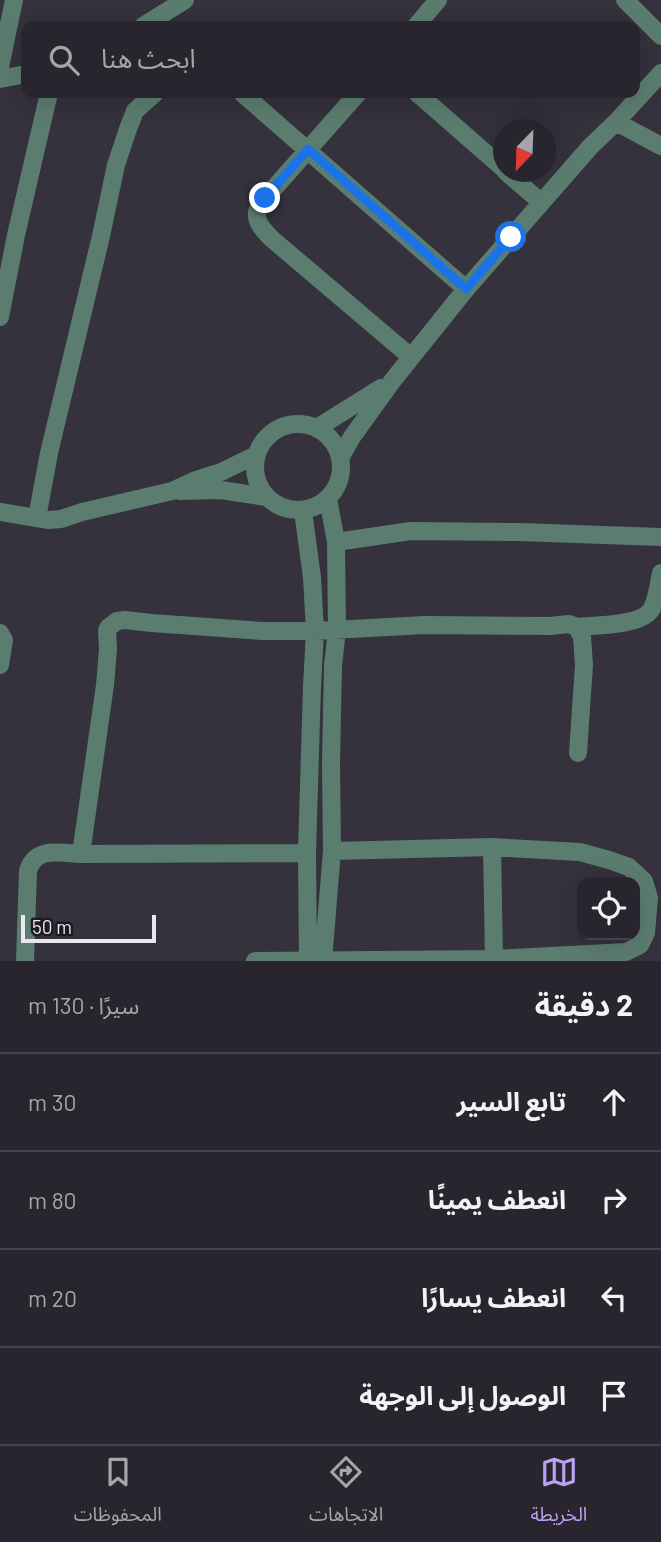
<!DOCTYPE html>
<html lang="ar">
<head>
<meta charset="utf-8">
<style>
	:root { --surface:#28252e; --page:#302d36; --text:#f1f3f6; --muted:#a5a5aa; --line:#44424a; --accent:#bca0f2 }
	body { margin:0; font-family:Barlow,"Noto Sans Arabic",sans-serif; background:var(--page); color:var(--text); direction:rtl }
	.controls { position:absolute; right:21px; bottom:21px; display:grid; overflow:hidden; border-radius:14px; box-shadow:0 7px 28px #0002 }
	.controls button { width:63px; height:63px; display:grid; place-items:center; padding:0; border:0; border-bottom:2px solid var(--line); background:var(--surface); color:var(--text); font:35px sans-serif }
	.compass { position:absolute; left:493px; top:119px; width:63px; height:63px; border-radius:50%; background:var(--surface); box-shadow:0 7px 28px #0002; rotate:203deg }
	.scale { position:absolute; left:21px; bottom:18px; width:135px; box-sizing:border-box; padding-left:7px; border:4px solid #e9e7ef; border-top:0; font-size:19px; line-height:24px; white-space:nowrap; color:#e9e7ef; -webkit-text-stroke:5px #1c1a1f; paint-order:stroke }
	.stop { position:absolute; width:21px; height:21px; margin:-16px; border:5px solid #1a73e8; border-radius:50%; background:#fff }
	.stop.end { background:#1a73e8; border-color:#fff; box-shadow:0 2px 7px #0008 }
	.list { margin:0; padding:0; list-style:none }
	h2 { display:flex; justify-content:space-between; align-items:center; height:91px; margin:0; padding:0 28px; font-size:30px }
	h2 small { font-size:23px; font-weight:400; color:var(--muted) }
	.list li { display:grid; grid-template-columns:46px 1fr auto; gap:21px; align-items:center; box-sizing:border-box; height:98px; padding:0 28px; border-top:2px solid var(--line) }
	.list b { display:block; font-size:26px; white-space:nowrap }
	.list em { font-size:23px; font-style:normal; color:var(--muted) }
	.icon { flex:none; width:38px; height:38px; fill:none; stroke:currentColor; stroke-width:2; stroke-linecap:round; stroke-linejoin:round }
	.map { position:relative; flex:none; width:661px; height:961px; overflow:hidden; direction:ltr }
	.search { position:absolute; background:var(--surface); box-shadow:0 7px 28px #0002; left:21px; right:21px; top:21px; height:77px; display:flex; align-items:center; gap:18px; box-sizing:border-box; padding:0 24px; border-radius:14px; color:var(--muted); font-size:26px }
	.sheet { height:483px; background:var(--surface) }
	nav { display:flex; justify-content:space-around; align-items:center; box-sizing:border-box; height:98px; border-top:2px solid var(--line); background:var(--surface); font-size:19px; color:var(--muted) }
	nav a { display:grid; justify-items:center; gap:4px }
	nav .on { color:var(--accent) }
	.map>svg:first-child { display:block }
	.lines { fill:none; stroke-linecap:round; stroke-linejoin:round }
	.minor { stroke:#5b7d70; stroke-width:18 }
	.route { stroke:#1a73e8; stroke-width:9 }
</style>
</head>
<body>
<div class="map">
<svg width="661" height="961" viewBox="0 0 661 961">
	<rect width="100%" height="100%" fill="#35313d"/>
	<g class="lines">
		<path class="minor" d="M 625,0 L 661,36
			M 143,26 L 185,0
			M 416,26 L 438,0
			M 0,67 L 14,0
			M 0,79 L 26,74
			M 242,93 L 466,289
			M 358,93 L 261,203 C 251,218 261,228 272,239 L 411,357
			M 417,93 L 504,169
			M 616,122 L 661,146
			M 506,172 L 541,202
			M 0,317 L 16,235 L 49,93
			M255 467a43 43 0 1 1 86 0a43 43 0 1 1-86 0Z
			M 317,428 L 381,388
			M 340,458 L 352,437 L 393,380 L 466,289 L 590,147 L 616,122 L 661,73
			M 179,491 L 221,490 L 266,497
			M 303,511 L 312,577 L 315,631 L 312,686 L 307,853 L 308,961
			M 0,512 L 49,520 L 61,519 L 82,512 L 172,491 L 196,480 L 221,472 L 254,456
			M 37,518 L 49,453 L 101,236 L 116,165 L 128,129 L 135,111 L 155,93
			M 336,542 L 411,531 L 519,532 L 661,537
			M 577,627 C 596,625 640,626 651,610 C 656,603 659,583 661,573
			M 0,633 L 4,640 L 0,665
			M 492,847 L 494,959
			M 81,854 L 105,685 L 108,649 L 107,630 L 109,627 L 117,621 L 125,620 L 152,623 L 262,631 L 315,631 L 425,625 L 550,626 L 569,624 L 577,627 L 582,637 L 584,665 L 578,753
			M 25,961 L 28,871 C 35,846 60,853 81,854 L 307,853
			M 255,961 L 494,959 L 626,952 L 640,945 L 646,933 L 649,898 L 644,881 L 629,867 L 609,860 L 580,852 L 492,847 L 332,851
			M 323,961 L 332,851 L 331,763 L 333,666 L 337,630 L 336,542 L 328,499"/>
	</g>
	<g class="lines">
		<path class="route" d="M 265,198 L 308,149 L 466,289 L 511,237"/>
	</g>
</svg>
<div class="controls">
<button><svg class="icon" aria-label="locate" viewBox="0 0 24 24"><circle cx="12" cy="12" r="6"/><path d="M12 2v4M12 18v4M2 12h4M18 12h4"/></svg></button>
</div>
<svg class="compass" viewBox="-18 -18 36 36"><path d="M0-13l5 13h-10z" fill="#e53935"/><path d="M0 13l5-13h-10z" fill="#a5a5aa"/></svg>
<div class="scale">50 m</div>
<div class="stop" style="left:511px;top:237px"></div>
<div class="stop end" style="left:265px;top:198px"></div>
<div class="search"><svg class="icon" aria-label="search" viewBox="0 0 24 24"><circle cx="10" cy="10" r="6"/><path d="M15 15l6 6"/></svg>ابحث هنا</div>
</div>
<section class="sheet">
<h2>2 دقيقة<small>سيرًا · 130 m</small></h2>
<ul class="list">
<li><svg class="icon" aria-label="ahead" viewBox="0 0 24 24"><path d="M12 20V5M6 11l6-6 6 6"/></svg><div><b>تابع السير</b></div><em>30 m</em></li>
<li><svg class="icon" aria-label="right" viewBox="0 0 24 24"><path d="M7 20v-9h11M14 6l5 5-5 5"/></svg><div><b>انعطف يمينًا</b></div><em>80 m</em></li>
<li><svg class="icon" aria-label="left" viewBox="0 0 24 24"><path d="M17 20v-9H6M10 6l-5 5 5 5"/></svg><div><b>انعطف يسارًا</b></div><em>20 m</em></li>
<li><svg class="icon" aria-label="arrive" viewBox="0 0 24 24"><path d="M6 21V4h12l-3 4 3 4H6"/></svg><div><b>الوصول إلى الوجهة</b></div></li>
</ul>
</section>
<nav>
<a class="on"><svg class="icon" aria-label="map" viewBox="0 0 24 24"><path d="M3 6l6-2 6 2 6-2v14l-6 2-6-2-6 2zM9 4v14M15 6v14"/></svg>الخريطة</a>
<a><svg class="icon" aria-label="directions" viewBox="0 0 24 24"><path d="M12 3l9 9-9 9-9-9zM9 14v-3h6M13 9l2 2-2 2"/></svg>الاتجاهات</a>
<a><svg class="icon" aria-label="saved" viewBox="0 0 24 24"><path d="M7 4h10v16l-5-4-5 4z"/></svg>المحفوظات</a>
</nav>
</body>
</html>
